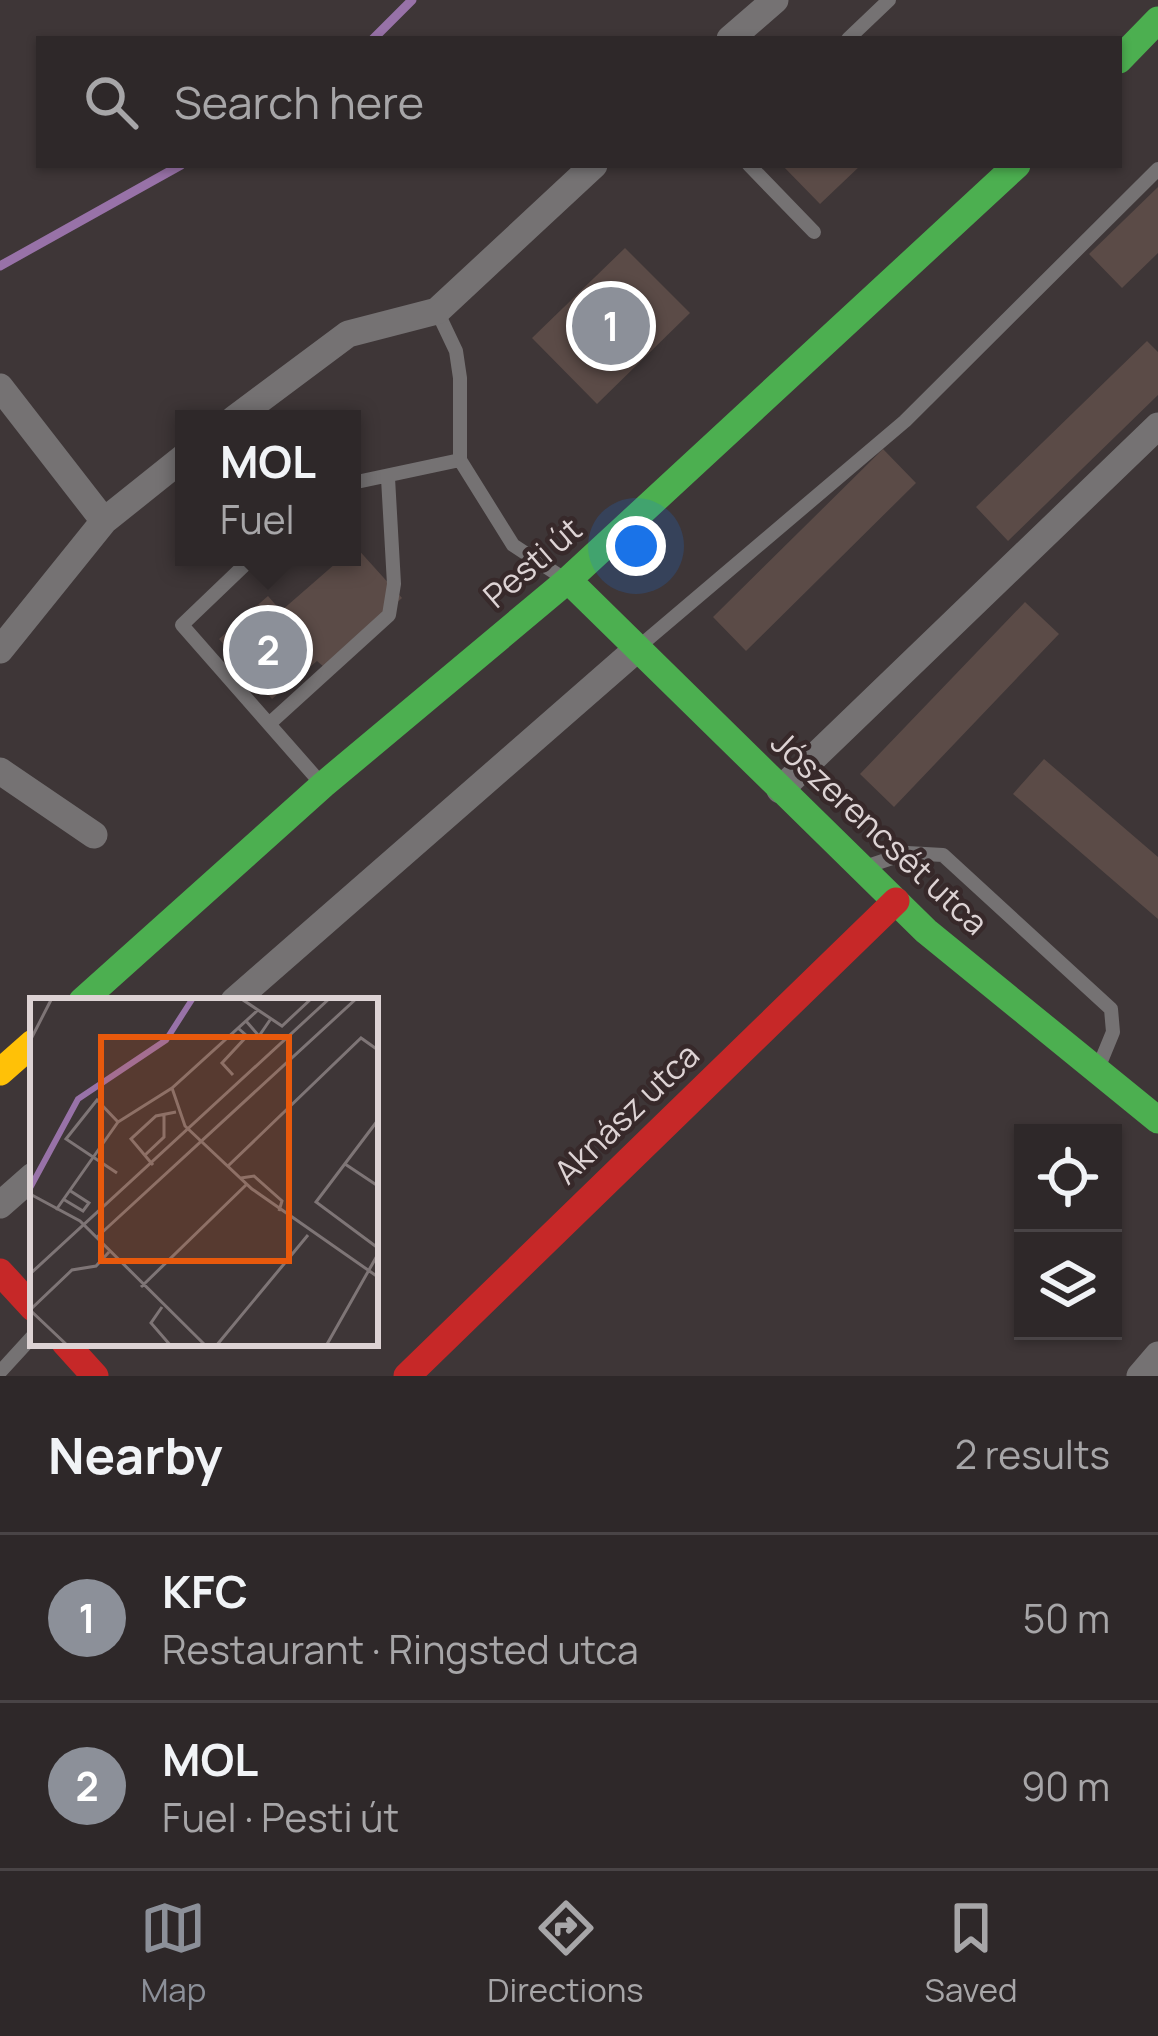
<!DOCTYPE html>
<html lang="en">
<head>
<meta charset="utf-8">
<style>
	:root { --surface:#2e2829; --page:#3a3435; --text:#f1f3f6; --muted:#a7a6a8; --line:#494446; --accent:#8c9099 }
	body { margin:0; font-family:Manrope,sans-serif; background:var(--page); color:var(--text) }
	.controls { position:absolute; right:36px; bottom:36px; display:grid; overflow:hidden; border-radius:0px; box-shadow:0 3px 9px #0004 }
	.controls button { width:108px; height:108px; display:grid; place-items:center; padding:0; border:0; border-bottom:3px solid var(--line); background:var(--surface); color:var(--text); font:60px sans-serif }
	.you { position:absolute; left:636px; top:546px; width:42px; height:42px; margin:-30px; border:9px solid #fff; border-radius:50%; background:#1a73e8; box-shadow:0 0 0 18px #1a73e833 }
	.badge { display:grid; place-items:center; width:78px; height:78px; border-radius:50%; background:var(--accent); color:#fff; font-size:39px; font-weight:700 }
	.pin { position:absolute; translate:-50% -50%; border:6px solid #fff; box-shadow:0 3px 12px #0006 }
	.popup { position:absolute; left:175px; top:410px; width:186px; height:156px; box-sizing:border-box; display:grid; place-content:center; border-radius:0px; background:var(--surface); filter:drop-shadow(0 3px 9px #0005); font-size:39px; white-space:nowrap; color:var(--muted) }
	.popup b { font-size:45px; color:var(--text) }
	.popup::after { content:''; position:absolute; left:50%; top:100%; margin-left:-24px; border:24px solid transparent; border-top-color:var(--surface) }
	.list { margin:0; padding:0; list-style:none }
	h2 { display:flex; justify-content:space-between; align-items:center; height:156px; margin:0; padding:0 48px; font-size:51px }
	h2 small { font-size:39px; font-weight:400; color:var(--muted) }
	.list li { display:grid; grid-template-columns:78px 1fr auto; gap:36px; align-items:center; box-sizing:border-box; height:168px; padding:0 48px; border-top:3px solid var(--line) }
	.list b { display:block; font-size:45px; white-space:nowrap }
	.list p { margin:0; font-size:39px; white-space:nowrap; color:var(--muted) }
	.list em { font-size:39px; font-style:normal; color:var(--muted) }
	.icon { flex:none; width:66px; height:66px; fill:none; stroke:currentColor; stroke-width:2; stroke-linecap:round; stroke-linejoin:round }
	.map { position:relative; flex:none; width:1158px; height:1376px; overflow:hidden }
	.search { position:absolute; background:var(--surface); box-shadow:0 3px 9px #0004; left:36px; right:36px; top:36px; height:132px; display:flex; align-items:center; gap:30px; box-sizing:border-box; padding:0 42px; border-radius:0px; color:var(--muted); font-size:45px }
	.sheet { height:492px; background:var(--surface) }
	nav { display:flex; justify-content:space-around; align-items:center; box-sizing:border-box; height:168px; border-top:3px solid var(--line); background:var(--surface); font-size:33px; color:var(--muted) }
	nav a { display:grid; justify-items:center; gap:6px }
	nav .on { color:var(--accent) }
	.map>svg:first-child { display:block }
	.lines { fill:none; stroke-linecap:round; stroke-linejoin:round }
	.stream { stroke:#9872a8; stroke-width:9 }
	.building { fill:#5b4b47 }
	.lane { stroke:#757273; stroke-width:14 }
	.street { stroke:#757273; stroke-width:27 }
	.fast { stroke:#4caf50; stroke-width:27 }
	.slow { stroke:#ffc107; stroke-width:27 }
	.jam { stroke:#c62828; stroke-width:27 }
	.labels { text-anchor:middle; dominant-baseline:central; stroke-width:9; stroke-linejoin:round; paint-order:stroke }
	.street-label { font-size:33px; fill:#ddd3d4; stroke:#37292a }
	.inset-river { fill:none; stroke:#9872a8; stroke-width:6 }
	.inset-road { fill:none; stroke:#7e7576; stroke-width:3 }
	.view { fill:#e8590c; fill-opacity:0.15; stroke:#e8590c; stroke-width:6 }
	.inset-edge { fill:none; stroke:#ddd3d4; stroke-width:6 }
</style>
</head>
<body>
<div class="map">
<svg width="1158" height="1376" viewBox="0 0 1158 1376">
	<rect width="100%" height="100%" fill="#3e3637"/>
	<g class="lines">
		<path class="stream" d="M 373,39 L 412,0
			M 0,266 L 181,165"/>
	</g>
	<path class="building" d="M 782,165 L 861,165 L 820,204 Z
		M 1158,187 L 1158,253 L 1122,288 L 1089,254 Z
		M 625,248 L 690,313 L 597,404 L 532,338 Z
		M 1147,341 L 1158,352 L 1158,395 L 1008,541 L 976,507 Z
		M 883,449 L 916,483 L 746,651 L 713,617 Z
		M 355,546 L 402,598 L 324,667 L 317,661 L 272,699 L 219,639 L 268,596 L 281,611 L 343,557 L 352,557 Z
		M 1025,602 L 1059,634 L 894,807 L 860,774 Z
		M 1044,759 L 1158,857 L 1158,919 L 1013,794 Z"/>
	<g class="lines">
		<path class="lane" d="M 848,39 L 889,0
			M 749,165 L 814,232
			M 437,311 L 456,351 L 460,378 L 460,460 L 513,545 L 563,578
			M 352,483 L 460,460
			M 253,557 L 182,625 L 319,781
			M 641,645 L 905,421 L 1158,169
			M 269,724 L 389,615 L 394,584 L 388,478
			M 865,867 L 907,853 L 943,855 L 1111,1009 L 1113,1032 L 1099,1066
			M 0,1372 L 33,1336"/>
		<path class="street" d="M 730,39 L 775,0
			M 0,387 L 104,521
			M 234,419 L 348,334 L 437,311 L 594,165
			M 0,650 L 104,521 L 184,457
			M 0,771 L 94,835
			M 780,790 L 1158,426
			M 234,1001 L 637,649
			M 0,1205 L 33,1176
			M 1140,1376 L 1158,1355"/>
		<path class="fast" d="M 1119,60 L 1158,20
			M 568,580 L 926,931 L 1158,1120
			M 82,1001 L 323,785 L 568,580 L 1017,165"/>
		<path class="slow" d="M 0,1072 L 33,1043"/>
		<path class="jam" d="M 0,1272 L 33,1308
			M 65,1343 L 95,1376
			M 407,1376 L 896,901"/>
	</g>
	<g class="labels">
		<g class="street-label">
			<text transform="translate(532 562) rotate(-41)">Pesti út</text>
			<text transform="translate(880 832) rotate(43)">Jószerencsét utca</text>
			<text transform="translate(626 1113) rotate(-44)">Aknász utca</text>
		</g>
	</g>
	<g transform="translate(30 998)">
		<rect width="348" height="348" fill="#3e3637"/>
		<path class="inset-river" d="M 0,190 L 48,101 L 136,42 L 163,0"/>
		<path class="inset-road" d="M 210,0 L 252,28 L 282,0M 216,23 L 229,38 L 240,22M 0,43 L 22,0M 203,77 L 192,65 L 217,38 L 208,30M 142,90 L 155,128 L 222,191 L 348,279M 348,122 L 286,204 L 348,250M 115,157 L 134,139 L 134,117M 315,166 L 348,188M 123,167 L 101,141 L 126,118 L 146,114M 198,168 L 331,40 L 348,52M 87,175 L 36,141 L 67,102 L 88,124M 211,180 L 224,178 L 252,203 L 249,213M 0,196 L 50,223 L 176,348M 33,201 L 53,213 L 59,205 L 39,192M 26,212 L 88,124 L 142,90 L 228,12M 66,240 L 327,0M 0,276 L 300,0M 111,289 L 217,186M 132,309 L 121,325 L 141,348M 38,348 L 0,312 L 42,272 L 66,268 L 79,254M 186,348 L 278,237M 296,348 L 348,256"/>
		<path class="view" d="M 71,39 L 259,39 L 259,263 L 71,263 Z"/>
		<rect width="348" height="348" class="inset-edge"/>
	</g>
</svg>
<div class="controls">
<button><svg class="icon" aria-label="locate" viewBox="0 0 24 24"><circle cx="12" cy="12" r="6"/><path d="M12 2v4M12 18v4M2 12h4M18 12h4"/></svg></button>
<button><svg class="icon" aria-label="layers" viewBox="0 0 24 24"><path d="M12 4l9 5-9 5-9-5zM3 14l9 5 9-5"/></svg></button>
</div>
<div class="you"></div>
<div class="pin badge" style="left:611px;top:326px">1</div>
<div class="pin badge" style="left:268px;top:650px">2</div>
<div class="popup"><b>MOL</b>Fuel</div>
<div class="search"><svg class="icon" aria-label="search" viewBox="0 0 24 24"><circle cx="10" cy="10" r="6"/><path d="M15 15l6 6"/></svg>Search here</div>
</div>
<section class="sheet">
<h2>Nearby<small>2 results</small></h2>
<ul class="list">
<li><span class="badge">1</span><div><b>KFC</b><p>Restaurant · Ringsted utca</p></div><em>50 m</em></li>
<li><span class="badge">2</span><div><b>MOL</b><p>Fuel · Pesti út</p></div><em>90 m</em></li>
</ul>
</section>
<nav>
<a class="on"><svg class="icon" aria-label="map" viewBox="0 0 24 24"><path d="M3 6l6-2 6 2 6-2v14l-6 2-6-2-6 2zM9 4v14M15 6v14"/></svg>Map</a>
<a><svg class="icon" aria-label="directions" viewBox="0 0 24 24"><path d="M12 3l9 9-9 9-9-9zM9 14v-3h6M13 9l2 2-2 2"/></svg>Directions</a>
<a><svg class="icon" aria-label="saved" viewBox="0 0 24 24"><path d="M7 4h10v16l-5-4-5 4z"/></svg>Saved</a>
</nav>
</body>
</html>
